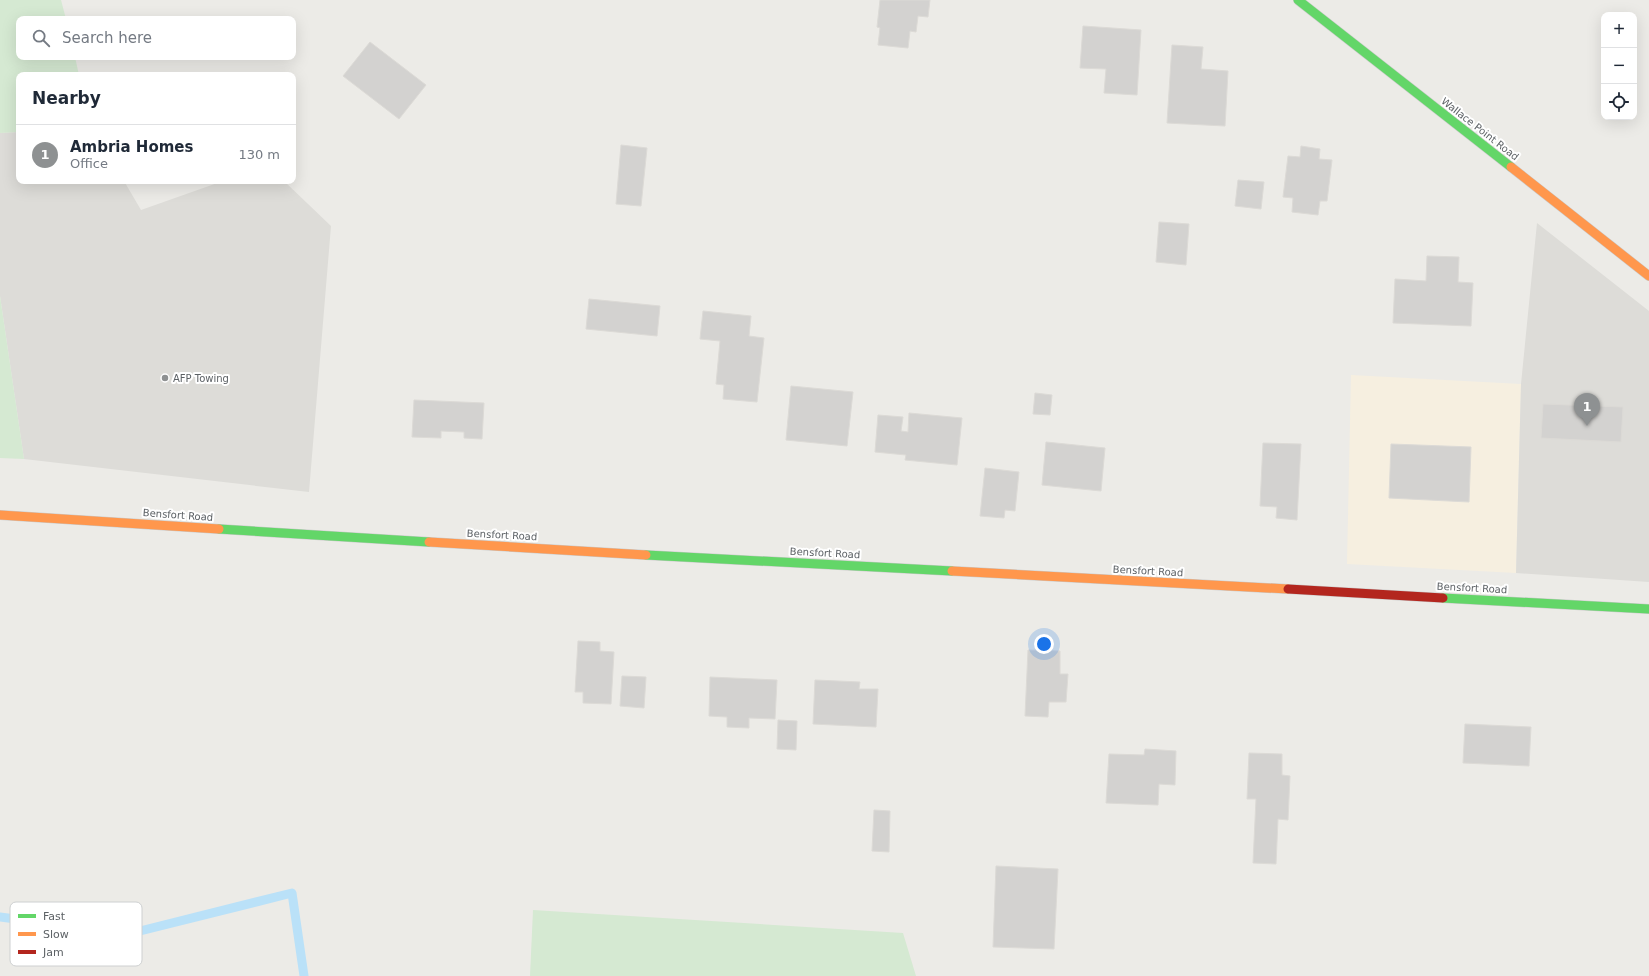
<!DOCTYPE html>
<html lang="en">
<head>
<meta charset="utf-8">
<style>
	:root { --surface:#fff; --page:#f2f2f3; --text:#1f2937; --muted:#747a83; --line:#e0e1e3; --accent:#8e9192 }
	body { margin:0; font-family:"DejaVu Sans",sans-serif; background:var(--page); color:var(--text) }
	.controls { position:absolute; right:12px; top:12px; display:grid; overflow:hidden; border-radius:8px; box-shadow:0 4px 16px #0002 }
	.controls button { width:36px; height:36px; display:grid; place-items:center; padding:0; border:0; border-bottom:1px solid var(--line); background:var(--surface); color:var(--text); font:20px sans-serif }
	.you { position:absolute; left:1044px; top:644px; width:14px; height:14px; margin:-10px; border:3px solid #fff; border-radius:50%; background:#1a73e8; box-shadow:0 0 0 6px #1a73e833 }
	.badge { display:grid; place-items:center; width:26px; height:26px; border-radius:50%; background:var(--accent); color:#fff; font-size:13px; font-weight:700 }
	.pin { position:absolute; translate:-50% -33px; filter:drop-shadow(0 1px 2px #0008) }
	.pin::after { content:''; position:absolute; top:21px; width:14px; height:12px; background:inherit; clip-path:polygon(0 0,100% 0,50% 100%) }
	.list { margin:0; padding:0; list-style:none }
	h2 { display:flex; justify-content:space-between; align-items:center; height:52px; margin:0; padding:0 16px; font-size:17px }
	h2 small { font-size:13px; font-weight:400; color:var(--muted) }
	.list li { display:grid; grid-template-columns:26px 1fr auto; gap:12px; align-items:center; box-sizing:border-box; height:60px; padding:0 16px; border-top:1px solid var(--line) }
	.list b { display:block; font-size:15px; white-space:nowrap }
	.list p { margin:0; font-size:13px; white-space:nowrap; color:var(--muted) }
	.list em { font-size:13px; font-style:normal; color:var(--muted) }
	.icon { flex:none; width:22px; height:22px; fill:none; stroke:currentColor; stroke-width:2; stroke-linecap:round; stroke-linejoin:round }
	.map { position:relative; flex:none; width:1649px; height:976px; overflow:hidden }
	.search { position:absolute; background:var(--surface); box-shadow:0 4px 16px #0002; left:16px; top:16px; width:280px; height:44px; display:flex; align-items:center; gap:10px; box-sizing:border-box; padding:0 14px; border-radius:8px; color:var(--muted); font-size:15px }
	.panel { position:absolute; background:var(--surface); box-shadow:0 4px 16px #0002; left:16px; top:72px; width:280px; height:112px; border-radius:8px }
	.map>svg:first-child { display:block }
	.commercial { fill:#f6efe0 }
	.industrial { fill:#dddcd8 }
	.green { fill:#d5e9d2 }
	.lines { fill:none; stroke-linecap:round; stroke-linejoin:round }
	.stream { stroke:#bae1f8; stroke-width:9 }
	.building { fill:#d3d2d0; stroke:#dcdad6 }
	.fast-casing { stroke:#c9c9c9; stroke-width:10 }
	.slow-casing { stroke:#c9c9c9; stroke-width:10 }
	.jam-casing { stroke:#c9c9c9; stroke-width:10 }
	.fast { stroke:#63d668; stroke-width:9 }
	.slow { stroke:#ff974d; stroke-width:9 }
	.jam { stroke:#b3261e; stroke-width:9 }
	.poi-dot { fill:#8e9192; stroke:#fff; stroke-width:1.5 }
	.labels { text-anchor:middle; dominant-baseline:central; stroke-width:4; stroke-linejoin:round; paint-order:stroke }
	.street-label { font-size:10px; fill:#5c6165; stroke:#fff }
	.poi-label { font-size:10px; fill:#5c6165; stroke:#fff; text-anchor:start }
	.key { fill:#fff; stroke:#ced0d1; stroke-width:1 }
	.key-label { font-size:11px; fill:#5c6165 }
</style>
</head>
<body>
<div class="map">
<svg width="1649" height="976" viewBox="0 0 1649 976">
	<rect width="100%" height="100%" fill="#ecebe7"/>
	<path class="commercial" d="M 1351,375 L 1521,384 L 1516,573 L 1347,564 Z"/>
	<path class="industrial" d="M 19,132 L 19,181 L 124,181 L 141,210 L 223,181 L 284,181 L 331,226 L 309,492 L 24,459 L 0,296 L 0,133 Z
		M 1537,223 L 1649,311 L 1649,582 L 1516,573 L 1521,384 Z"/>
	<path class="green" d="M 0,0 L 61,0 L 66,19 L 19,19 L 19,57 L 75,57 L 79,75 L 19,75 L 19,132 L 0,133 Z
		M 0,296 L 24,459 L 0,458 Z
		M 533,910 L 903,933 L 916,976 L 530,976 Z"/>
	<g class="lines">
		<path class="stream" d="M 0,917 L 128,934 L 292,893 L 304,976"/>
	</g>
	<path class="building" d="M 880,0 L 930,0 L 928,17 L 918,16 L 916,32 L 910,31 L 908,48 L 878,45 L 880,28 L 877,27 Z
		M 1083,26 L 1141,30 L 1137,95 L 1104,93 L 1106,69 L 1080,68 Z
		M 370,42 L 426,85 L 399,119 L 343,76 Z
		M 1172,45 L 1203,47 L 1201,69 L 1228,71 L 1225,126 L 1167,123 Z
		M 621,145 L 647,148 L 641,206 L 616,204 Z
		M 1301,146 L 1320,149 L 1319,159 L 1332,160 L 1327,201 L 1320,201 L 1318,215 L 1292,212 L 1293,198 L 1283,197 L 1288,156 L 1300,157 Z
		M 1238,180 L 1264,182 L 1261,209 L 1235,206 Z
		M 1159,222 L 1189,224 L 1186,265 L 1156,262 Z
		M 1427,256 L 1459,257 L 1458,282 L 1473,283 L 1471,326 L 1393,323 L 1395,279 L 1426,281 Z
		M 589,299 L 660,306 L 657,336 L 586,329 Z
		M 703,311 L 751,316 L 749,336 L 764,338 L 757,402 L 723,399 L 724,385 L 716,384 L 720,341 L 700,339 Z
		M 791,386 L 853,392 L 847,446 L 786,440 Z
		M 1035,393 L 1052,395 L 1050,415 L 1033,414 Z
		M 414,400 L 484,403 L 482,439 L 464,438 L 464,432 L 441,431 L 441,438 L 412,437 Z
		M 1543,404 L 1623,407 L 1621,442 L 1541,438 Z
		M 909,413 L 962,418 L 957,465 L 905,460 L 906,455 L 875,452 L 878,415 L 903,417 L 901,431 L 908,432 Z
		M 1046,442 L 1105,448 L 1101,491 L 1042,485 Z
		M 1263,443 L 1301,444 L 1297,520 L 1276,518 L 1277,507 L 1260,506 Z
		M 1391,444 L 1471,447 L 1469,502 L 1389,498 Z
		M 985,468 L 1019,472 L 1015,511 L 1005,510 L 1004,518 L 980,516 Z
		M 578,641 L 600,642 L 600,651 L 614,652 L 611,704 L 583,703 L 583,692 L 575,692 Z
		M 1028,650 L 1060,651 L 1060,674 L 1068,674 L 1066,702 L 1049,702 L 1048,717 L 1025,716 Z
		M 622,676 L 646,677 L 644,708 L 620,706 Z
		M 710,677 L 777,680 L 775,719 L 749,718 L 749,728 L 727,727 L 727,717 L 709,716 Z
		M 815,680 L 860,682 L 859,689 L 878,689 L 876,727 L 813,724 Z
		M 778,720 L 797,721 L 796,750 L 777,749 Z
		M 1465,724 L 1531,727 L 1529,766 L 1463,763 Z
		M 1145,749 L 1176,751 L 1175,785 L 1159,784 L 1158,805 L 1106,803 L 1109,754 L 1144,755 Z
		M 1249,753 L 1282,754 L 1282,775 L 1290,776 L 1288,820 L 1278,819 L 1276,864 L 1253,863 L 1256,799 L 1247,799 Z
		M 874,810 L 890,811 L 889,852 L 872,851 Z
		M 996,866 L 1058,869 L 1054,949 L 993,947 Z"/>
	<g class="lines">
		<g class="fast-casing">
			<path id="fast" d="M 1298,0 L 1511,167
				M 219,529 L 429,542
				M 646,555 L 952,571
				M 1443,598 L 1649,609"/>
		</g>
		<g class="slow-casing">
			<path id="slow" d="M 1511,167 L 1649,276
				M 0,515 L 219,529
				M 429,542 L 646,555
				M 952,571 L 1288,589"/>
		</g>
		<g class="jam-casing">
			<path id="jam" d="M 1288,589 L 1443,598"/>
		</g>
		<use href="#fast" class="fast"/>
		<use href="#slow" class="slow"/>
		<use href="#jam" class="jam"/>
	</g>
	<circle class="poi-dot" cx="165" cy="378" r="4"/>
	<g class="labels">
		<g class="street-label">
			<text transform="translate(1480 129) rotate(38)">Wallace Point Road</text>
			<text transform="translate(178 515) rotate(4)">Bensfort Road</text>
			<text transform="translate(502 535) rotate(3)">Bensfort Road</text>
			<text transform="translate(825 553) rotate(3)">Bensfort Road</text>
			<text transform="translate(1148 571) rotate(3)">Bensfort Road</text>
			<text transform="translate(1472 588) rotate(3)">Bensfort Road</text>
		</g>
		<g class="poi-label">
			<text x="173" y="378">AFP Towing</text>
		</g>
	</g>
	<rect x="10" y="902" width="132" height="64" rx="6" class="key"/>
	<rect x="18" y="914" width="18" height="4" fill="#63d668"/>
	<rect x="18" y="932" width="18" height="4" fill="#ff974d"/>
	<rect x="18" y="950" width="18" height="4" fill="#b3261e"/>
	<g class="key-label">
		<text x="43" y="920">Fast</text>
		<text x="43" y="938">Slow</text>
		<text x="43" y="956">Jam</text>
	</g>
</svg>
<div class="controls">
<button>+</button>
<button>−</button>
<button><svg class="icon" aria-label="locate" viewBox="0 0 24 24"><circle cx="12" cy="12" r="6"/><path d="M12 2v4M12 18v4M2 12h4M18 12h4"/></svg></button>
</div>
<div class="you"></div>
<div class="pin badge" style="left:1587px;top:426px">1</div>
<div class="search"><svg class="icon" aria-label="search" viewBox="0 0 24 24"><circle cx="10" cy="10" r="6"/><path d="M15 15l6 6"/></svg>Search here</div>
<section class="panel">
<h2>Nearby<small></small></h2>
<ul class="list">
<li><span class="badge">1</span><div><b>Ambria Homes</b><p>Office</p></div><em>130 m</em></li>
</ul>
</section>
</div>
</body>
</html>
